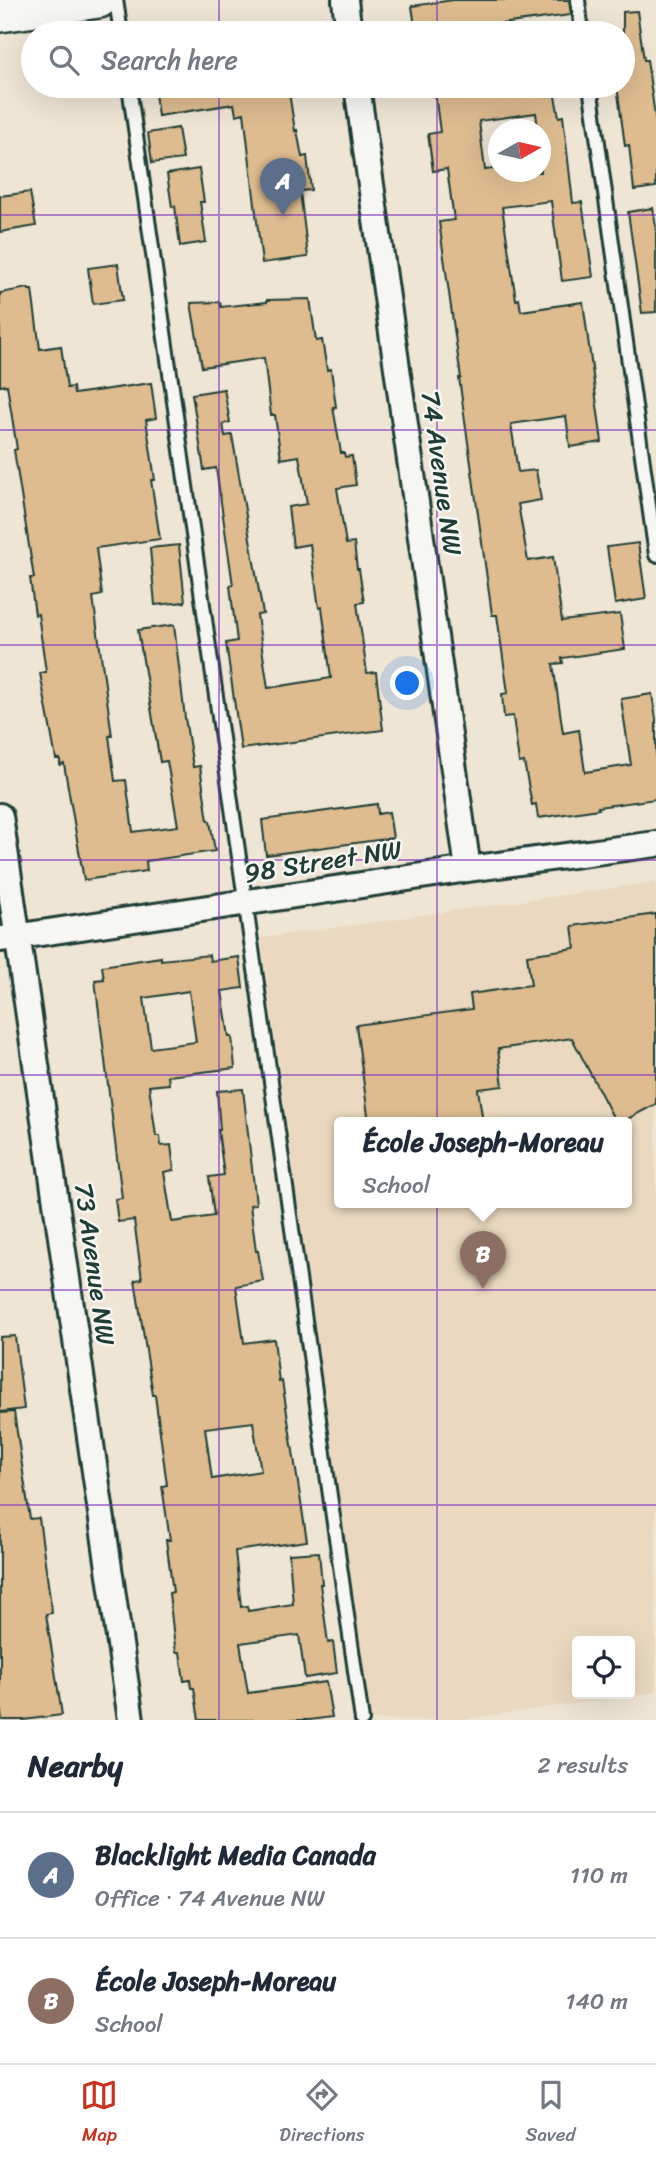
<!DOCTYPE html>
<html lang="en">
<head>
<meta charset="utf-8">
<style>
	:root { --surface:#fff; --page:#f6f6f7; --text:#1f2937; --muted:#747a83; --line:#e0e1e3; --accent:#c8321e }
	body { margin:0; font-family:Sriracha,sans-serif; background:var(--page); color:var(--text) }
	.controls { position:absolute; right:21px; bottom:21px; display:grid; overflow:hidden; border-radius:7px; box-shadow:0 7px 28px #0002 }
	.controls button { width:63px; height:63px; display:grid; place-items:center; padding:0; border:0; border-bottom:2px solid var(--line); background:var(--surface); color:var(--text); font:35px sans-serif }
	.compass { position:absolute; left:488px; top:119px; width:63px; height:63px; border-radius:50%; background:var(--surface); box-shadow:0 7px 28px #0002; rotate:82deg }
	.you { position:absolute; left:408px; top:684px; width:24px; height:24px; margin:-18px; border:5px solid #fff; border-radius:50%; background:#1a73e8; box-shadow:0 0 0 10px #1a73e833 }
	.badge { display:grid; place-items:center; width:46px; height:46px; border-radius:50%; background:var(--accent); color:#fff; font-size:23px; font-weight:700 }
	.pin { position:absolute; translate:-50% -58px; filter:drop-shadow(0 2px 4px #0008) }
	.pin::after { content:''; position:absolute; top:37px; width:24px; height:21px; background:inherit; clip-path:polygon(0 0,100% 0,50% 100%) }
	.popup { position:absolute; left:334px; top:1117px; width:298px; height:91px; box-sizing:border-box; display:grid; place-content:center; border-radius:7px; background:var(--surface); filter:drop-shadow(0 2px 5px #0005); font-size:23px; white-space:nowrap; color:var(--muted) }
	.popup b { font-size:26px; color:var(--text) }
	.popup::after { content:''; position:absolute; left:50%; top:100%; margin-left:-14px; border:14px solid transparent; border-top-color:var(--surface) }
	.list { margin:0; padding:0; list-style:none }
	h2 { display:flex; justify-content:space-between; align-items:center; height:91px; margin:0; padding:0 28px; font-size:30px }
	h2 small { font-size:23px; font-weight:400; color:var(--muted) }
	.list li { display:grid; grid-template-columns:46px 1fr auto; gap:21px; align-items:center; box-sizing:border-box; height:126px; padding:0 28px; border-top:2px solid var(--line) }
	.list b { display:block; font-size:26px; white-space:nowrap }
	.list p { margin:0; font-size:23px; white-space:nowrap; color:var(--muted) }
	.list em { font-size:23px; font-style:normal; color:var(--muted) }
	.icon { flex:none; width:38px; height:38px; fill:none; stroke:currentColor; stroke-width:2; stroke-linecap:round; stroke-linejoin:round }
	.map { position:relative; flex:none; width:656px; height:1720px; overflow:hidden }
	.search { position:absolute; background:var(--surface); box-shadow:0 7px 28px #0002; left:21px; right:21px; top:21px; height:77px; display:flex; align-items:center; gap:18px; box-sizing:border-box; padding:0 24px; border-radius:38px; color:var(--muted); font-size:26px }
	.sheet { height:343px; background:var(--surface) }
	nav { display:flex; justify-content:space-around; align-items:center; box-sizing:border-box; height:98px; border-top:2px solid var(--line); background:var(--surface); font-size:19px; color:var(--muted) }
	nav a { display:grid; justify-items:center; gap:4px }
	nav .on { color:var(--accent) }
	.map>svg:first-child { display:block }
	.built { fill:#ead9c0; fill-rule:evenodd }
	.building { fill:#debc90; stroke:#1f3d34; stroke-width:2; fill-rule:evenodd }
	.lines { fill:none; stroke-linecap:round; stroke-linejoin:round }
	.service-casing { stroke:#1f3d34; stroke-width:18 }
	.minor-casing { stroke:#1f3d34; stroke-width:30 }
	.secondary-casing { stroke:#1f3d34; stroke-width:40 }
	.service { stroke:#f6f6f2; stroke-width:12 }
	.minor { stroke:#f6f6f2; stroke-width:24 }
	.secondary { stroke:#f6f6f2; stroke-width:35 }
	.grid { fill:none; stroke:#7b2cbf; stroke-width:2; stroke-opacity:0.55 }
	.labels { text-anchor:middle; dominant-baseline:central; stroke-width:5; stroke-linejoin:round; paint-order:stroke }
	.street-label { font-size:26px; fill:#1f3d34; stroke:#f6f6f2 }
</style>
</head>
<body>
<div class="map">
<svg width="656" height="1720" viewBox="0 0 656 1720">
	<rect width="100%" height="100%" fill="#efe5d5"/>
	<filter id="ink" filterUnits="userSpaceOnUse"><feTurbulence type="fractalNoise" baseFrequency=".0143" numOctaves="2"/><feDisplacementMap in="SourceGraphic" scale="14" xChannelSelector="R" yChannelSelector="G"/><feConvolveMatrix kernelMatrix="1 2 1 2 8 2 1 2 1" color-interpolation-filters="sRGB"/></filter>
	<g filter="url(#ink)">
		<path class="built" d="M 656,882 L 656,1692 L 460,1720 L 371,1720 L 261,938 ZM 340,1123 L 626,1123 L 626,1203 L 340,1203 ZM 577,1641 L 630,1641 L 630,1694 L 577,1694 Z"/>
		<path class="building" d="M 453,0 L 569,0 L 571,15 L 462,29 L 462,33 L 416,33 L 412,6 Z
			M 637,11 L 644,60 L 647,60 L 656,123 L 656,187 L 634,190 L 629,145 L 625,146 L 617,86 L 623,86 L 623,12 Z
			M 154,86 L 288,86 L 295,131 L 297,130 L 302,157 L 307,156 L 311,190 L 300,191 L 308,257 L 262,263 L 244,113 L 236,115 L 234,104 L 158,116 Z
			M 434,86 L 553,86 L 559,117 L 563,116 L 573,203 L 582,202 L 593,277 L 562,281 L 551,201 L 502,207 L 516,300 L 519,299 L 521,311 L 583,302 L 602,442 L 570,447 L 566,416 L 511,424 L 518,472 L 536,470 L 541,500 L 518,504 L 528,561 L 553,557 L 562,621 L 620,614 L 625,649 L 562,658 L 563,663 L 553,664 L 563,733 L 579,730 L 585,772 L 631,765 L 621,699 L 652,694 L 656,719 L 656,799 L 598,807 L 599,809 L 538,818 L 536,804 L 532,805 L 524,762 L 519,763 L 513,716 L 504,717 L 502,694 L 508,693 L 497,615 L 492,615 L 490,600 L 459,378 L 461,378 L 439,222 L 454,220 L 447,169 L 433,171 L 428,134 L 440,132 ZM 536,113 L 538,130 L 541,130 L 543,162 L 541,163 L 541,172 L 499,172 L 499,168 L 485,170 L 479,121 Z
			M 178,128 L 183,159 L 152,163 L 148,133 Z
			M 199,169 L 204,202 L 200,202 L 206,242 L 180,246 L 175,206 L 172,207 L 167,174 Z
			M 30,192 L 36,226 L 0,232 L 0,196 Z
			M 653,208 L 656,227 L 656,312 L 642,313 L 628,212 Z
			M 118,264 L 123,300 L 93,304 L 88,268 Z
			M 28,288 L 29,290 L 32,290 L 40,349 L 61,346 L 67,388 L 73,387 L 74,394 L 151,383 L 156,418 L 146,420 L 155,480 L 151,480 L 160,539 L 96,548 L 102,595 L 93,597 L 112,736 L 109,736 L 115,781 L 126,780 L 133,832 L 178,826 L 167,761 L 160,762 L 138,630 L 174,625 L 185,718 L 193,767 L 200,766 L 208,821 L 210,821 L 215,851 L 146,861 L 147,871 L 84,880 L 64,764 L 60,765 L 60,759 L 56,759 L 40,673 L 46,672 L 38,614 L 35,615 L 30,578 L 34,578 L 14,450 L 17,449 L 7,385 L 0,386 L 0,293 Z
			M 310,299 L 316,341 L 322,340 L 327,370 L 331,369 L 336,407 L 333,407 L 341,453 L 344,453 L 345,457 L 352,456 L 356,485 L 337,488 L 346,544 L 354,543 L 357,569 L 359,569 L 364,602 L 357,603 L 367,673 L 376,672 L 383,730 L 241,749 L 226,643 L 237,641 L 230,586 L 233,585 L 216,468 L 204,470 L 192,394 L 224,389 L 230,422 L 223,424 L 225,436 L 232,435 L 263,614 L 257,615 L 268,688 L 331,678 L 322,607 L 319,608 L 310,544 L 293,547 L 288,507 L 307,504 L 299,456 L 281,459 L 275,415 L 271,415 L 264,358 L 202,367 L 191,303 L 220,302 L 221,307 L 267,302 L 267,300 Z
			M 638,543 L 646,599 L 615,604 L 607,547 Z
			M 179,545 L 185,602 L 155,605 L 150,548 Z
			M 377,804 L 378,814 L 389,812 L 393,838 L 266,855 L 262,820 Z
			M 656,914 L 656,1104 L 620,1123 L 616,1123 L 572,1038 L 498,1049 L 503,1086 L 478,1089 L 483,1123 L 369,1123 L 356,1025 L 472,1009 L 470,994 L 531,985 L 527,955 L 575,948 L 572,926 Z
			M 209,955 L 210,961 L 239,957 L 243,988 L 222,991 L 229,1037 L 232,1037 L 235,1068 L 168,1076 L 169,1084 L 149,1086 L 156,1136 L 160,1136 L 161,1146 L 171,1145 L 174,1170 L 164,1172 L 172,1222 L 214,1216 L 209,1177 L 224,1175 L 218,1130 L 220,1130 L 217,1091 L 243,1089 L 256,1204 L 250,1205 L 256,1251 L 258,1251 L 263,1281 L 236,1286 L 244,1343 L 274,1339 L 279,1382 L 282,1381 L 307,1541 L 235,1551 L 241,1607 L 247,1606 L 248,1611 L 293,1604 L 289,1554 L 319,1552 L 322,1584 L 320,1584 L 328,1643 L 333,1642 L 337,1673 L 305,1678 L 299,1635 L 240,1643 L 248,1693 L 326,1682 L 332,1717 L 310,1720 L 199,1720 L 194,1688 L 191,1688 L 190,1680 L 184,1681 L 180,1652 L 176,1652 L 174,1639 L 169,1593 L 173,1592 L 166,1540 L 170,1540 L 162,1486 L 167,1485 L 155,1395 L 153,1395 L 135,1280 L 142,1279 L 134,1220 L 118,1222 L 115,1199 L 122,1198 L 95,980 L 104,979 L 102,966 L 161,957 L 161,960 ZM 189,991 L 196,1042 L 151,1048 L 144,998 ZM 253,1422 L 261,1471 L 212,1479 L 205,1428 Z
			M 15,1336 L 24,1409 L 0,1412 L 0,1337 Z
			M 14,1412 L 30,1519 L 39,1518 L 52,1613 L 46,1614 L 62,1715 L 24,1720 L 2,1720 L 0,1705 L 0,1413 Z"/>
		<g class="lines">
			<g class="service-casing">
				<path id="service" d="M 116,0 L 121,33
					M 578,0 L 582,33
					M 129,86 L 362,1720
					M 590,86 L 656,555"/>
			</g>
			<g class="minor-casing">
				<path id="minor" d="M 345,0 L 349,33
					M 357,86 L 468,869
					M 0,816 L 131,1720
					M 1,939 L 468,869 L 656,844"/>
			</g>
			<g class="secondary-casing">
				<path id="secondary" d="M 0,14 L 99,0"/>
			</g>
			<use href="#service" class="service"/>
			<use href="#minor" class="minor"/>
			<use href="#secondary" class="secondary"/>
		</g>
	</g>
	<path class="grid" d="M 219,0 L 219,33M 437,0 L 437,33M 219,86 L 219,1720M 437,86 L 437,1720M 0,215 L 656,215M 0,430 L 656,430M 0,645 L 656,645M 0,860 L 656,860M 0,1075 L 656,1075M 0,1290 L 656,1290M 0,1505 L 656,1505"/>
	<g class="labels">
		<g class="street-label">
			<text transform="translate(442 473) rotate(82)">74 Avenue NW</text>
			<text transform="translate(323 861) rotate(-9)">98 Street NW</text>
			<text transform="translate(95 1264) rotate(82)">73 Avenue NW</text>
		</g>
	</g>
</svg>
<div class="controls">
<button><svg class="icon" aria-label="locate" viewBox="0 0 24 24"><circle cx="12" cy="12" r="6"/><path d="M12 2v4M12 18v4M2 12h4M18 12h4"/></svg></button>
</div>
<svg class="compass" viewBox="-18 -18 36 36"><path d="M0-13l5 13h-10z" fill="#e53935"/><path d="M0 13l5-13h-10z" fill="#747a83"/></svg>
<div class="you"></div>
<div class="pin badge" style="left:283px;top:216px;background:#5c6f8a">A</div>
<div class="pin badge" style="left:483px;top:1289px;background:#8d6e63">B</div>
<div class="popup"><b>École Joseph-Moreau</b>School</div>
<div class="search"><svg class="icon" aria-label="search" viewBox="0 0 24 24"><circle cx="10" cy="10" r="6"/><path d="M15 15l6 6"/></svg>Search here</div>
</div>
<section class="sheet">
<h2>Nearby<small>2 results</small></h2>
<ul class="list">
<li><span class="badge" style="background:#5c6f8a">A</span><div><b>Blacklight Media Canada</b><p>Office · 74 Avenue NW</p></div><em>110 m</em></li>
<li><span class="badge" style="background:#8d6e63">B</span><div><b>École Joseph-Moreau</b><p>School</p></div><em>140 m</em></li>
</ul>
</section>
<nav>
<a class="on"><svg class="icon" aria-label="map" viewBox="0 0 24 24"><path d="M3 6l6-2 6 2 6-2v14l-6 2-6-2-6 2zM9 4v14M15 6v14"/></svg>Map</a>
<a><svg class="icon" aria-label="directions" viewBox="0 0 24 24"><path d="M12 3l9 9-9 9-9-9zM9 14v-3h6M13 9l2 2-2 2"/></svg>Directions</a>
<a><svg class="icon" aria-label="saved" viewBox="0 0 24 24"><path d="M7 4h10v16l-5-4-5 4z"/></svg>Saved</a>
</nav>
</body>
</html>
